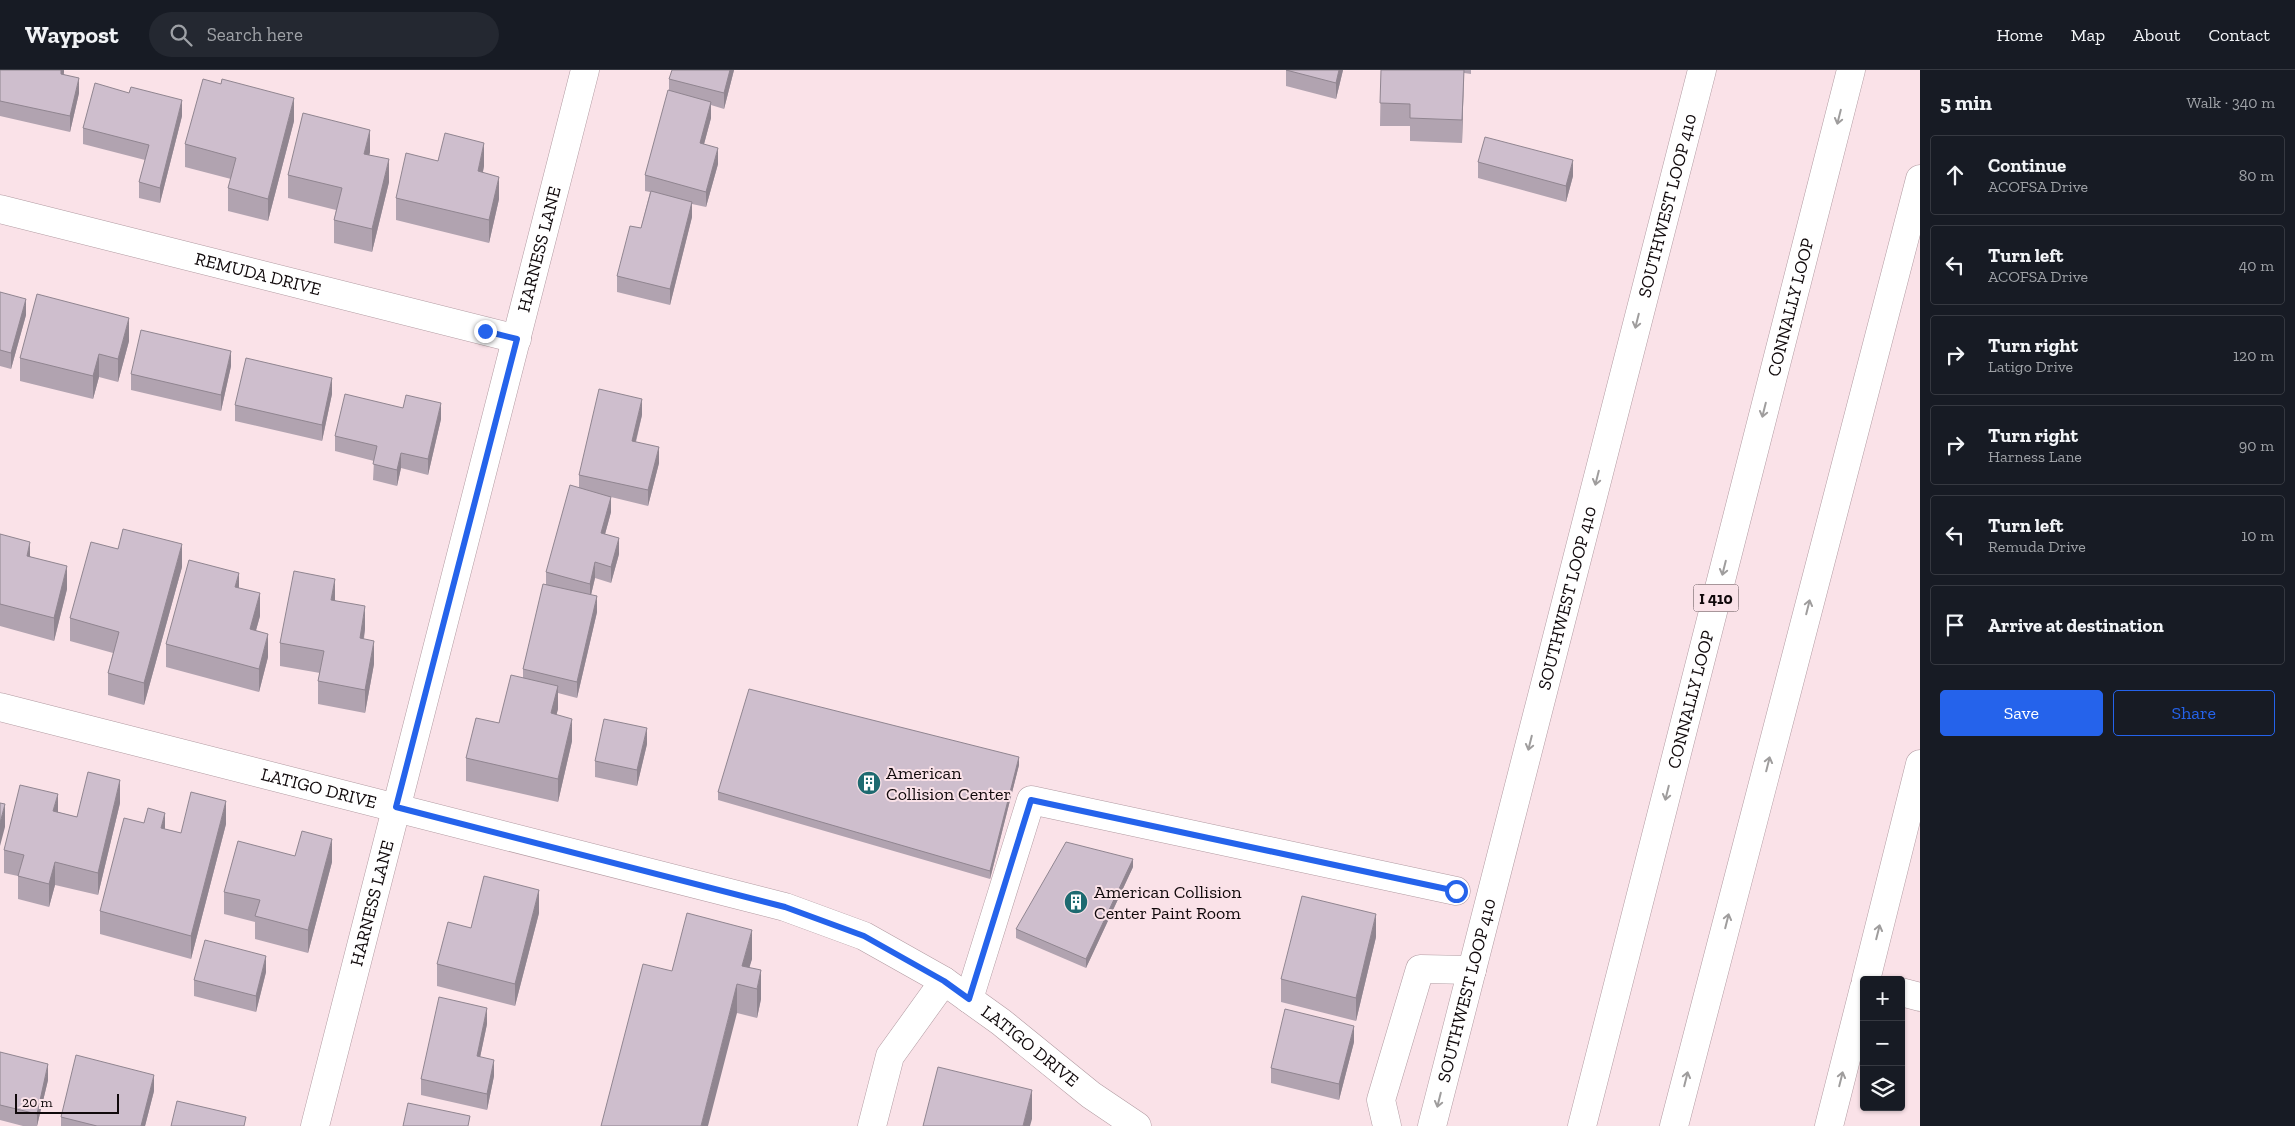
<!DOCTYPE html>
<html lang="en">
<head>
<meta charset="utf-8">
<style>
	:root { --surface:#171b24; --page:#242831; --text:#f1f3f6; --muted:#9ea1a6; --line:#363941; --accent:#2563eb }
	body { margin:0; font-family:"Zilla Slab",serif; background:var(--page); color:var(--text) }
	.controls { position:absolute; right:15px; bottom:15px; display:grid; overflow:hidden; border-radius:5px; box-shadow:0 1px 4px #0004 }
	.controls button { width:45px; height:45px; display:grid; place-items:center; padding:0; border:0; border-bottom:1px solid var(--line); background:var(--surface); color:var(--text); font:25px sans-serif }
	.scale { position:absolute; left:15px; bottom:12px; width:104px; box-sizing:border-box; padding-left:5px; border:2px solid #10090b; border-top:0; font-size:14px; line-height:18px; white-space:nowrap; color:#10090b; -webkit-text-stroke:4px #fae2e8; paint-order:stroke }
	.stop { position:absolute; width:15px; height:15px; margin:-11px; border:4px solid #2563eb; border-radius:50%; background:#fff }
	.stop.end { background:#2563eb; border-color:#fff; box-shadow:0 1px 5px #0008 }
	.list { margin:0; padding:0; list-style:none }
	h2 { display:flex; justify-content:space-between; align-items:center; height:65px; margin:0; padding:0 20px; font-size:21px }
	h2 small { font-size:16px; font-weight:400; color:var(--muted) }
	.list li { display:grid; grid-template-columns:32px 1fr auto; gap:15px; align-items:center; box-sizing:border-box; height:80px; margin:0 10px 10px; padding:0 10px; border:1px solid var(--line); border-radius:5px }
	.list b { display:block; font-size:19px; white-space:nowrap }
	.list p { margin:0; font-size:16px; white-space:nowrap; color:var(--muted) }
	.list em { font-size:16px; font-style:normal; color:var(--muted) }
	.actions { display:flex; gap:10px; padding:15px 20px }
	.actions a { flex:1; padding:11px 0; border:1px solid var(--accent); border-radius:5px; text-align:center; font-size:18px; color:var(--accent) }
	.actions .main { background:var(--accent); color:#fff }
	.icon { flex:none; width:28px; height:28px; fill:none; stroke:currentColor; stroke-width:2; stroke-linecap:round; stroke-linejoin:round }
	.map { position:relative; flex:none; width:1920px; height:1056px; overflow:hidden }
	header { display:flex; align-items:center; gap:30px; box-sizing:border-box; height:70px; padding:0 25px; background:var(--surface); border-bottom:1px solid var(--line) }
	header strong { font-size:24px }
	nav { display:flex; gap:28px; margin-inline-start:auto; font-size:18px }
	.search { width:350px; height:45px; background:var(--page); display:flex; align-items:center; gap:12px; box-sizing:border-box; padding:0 18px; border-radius:28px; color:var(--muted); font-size:19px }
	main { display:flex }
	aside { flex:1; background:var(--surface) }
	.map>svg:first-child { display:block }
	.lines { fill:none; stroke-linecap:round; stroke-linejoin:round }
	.minor-casing { stroke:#b19aa1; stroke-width:29 }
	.major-casing { stroke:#b19aa1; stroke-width:29 }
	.highway-casing { stroke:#b19aa1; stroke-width:29 }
	.minor { stroke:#fff; stroke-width:28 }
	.major { stroke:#fff; stroke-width:28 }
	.highway { stroke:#fff; stroke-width:28 }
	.wall { fill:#b1a3b0 }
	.shaded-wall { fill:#908590 }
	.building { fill:#cebecd; stroke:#908590 }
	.oneway { stroke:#9f9d9d }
	.route { stroke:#2563eb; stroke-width:6 }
	.labels { text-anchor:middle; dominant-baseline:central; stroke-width:4; stroke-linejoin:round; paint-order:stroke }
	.shield { fill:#fae2e8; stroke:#564a4d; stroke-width:1 }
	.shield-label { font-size:16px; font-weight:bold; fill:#10090b }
	.street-label { font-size:18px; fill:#10090b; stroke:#fae2e8 }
	.poi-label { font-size:18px; fill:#10090b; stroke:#fae2e8; text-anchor:start }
</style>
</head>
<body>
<header>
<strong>Waypost</strong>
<div class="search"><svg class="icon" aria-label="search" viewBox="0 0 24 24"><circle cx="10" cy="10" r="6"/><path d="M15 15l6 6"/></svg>Search here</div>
<nav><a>Home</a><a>Map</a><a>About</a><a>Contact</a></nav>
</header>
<main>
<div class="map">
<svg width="1920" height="1056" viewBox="0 0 1920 1056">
	<rect width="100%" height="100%" fill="#fae2e8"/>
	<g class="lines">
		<g class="minor-casing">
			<g id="minor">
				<path id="s1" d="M 0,139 L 517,269"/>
				<path id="s2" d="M 0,637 L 785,837 L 864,866 L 944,911 L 1001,952 L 1091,1025 L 1137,1056"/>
				<path d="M 1901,922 L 1920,927"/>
				<path d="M 969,929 L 1031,730 L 1456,821"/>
				<path id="s3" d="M 315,1056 L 585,0"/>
				<path d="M 872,1056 L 890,986 L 944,911"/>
				<path d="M 1387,1056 L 1381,1030 L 1420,899 L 1472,900"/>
			</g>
		</g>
		<g class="major-casing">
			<g id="major">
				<path d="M 1866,910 L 1920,694"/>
				<path id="s4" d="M 1432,1056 L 1702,0"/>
				<path d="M 1829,1056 L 1864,918"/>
			</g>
		</g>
		<g class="highway-casing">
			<g id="highway">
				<path id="s5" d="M 1582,1056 L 1851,0"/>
				<path d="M 1674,1056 L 1920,109"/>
			</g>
		</g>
		<use href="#minor" class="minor"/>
		<use href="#major" class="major"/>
		<use href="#highway" class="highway"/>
	</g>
	<path class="wall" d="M 0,0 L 64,0 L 64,4 L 79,23 L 70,62 L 0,46 Z
		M 734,0 L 724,39 L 711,35 L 711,48 L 704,74 L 718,94 L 706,137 L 692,134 L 692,147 L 670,235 L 617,222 L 617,206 L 641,158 L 650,122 L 645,121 L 645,105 L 669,21 L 669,9 Z
		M 1286,0 L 1343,0 L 1336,29 L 1286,16 Z
		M 1381,0 L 1471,0 L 1471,4 L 1464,3 L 1462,73 L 1410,71 L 1410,56 L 1380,56 Z
		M 182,46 L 160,133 L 139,128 L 139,112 L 145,90 L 83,74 L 83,58 Z
		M 294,51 L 268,151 L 228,141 L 228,118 L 231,109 L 185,97 L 185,74 Z
		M 370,82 L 369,85 L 389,112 L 372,182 L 334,173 L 334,150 L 336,140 L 288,128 L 288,105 Z
		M 438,91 L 484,96 L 483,102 L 499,129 L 489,173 L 396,150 L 396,128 Z
		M 1478,92 L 1573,106 L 1566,132 L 1478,108 Z
		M 0,222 L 26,245 L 11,299 L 0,296 Z
		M 129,271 L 118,312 L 99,307 L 93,329 L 20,311 L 20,288 Z
		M 231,296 L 221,341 L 131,320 L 131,304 Z
		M 332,324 L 322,371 L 235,351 L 235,335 Z
		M 642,345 L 636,372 L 659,393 L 648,436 L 611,427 L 611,442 L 605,464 L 619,484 L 611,513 L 595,508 L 591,525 L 597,542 L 577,628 L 558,623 L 558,639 L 556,645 L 572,671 L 558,732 L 466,711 L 466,688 L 499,653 L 523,608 L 523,599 L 546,515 L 546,502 L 579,418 L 579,405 Z
		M 441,349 L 428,405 L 401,398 L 397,416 L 373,410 L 374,391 L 335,381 L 335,366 Z
		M 0,464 L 30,486 L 67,519 L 54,571 L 0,556 Z
		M 182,497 L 144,635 L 108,625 L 108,603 L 113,583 L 70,571 L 70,548 Z
		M 239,518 L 260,546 L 256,560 L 268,587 L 259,622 L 166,597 L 166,574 Z
		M 335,530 L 365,559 L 364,569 L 374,594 L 365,643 L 318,634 L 318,611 L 320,603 L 280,596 L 280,573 Z
		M 647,674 L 637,716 L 595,707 L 595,691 Z
		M 1019,695 L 990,809 L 718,730 L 718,722 Z
		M 120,733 L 98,825 L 55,815 L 49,837 L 18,829 L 18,806 L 4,803 L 4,780 L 58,742 L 77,747 Z
		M 226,754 L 191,889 L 100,864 L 100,841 L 165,759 L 181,763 Z
		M 295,786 L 332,792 L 308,883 L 255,869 L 255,852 L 224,844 L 224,822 Z
		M 1133,797 L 1086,898 L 1016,868 L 1016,859 Z
		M 539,843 L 515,936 L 437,916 L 437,894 L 471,858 Z
		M 1376,867 L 1356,951 L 1281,932 L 1281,909 Z
		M 752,889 L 749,897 L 761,929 L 757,948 L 737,943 L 672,901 Z
		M 266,902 L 256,942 L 194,926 L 194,910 Z
		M 487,954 L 480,987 L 494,1006 L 487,1040 L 421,1025 L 421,1009 Z
		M 1354,972 L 1339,1030 L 1271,1013 L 1271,998 Z
		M 0,982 L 48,1010 L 37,1056 L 23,1056 L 0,1050 Z
		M 154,1021 L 145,1056 L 61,1056 L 61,1047 Z"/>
	<path class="shaded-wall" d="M 61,0 L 64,0 L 64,2 L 61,19 Z
		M 730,0 L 734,0 L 724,39 L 724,23 Z
		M 1339,0 L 1343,0 L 1336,29 L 1336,13 Z
		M 1464,0 L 1462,73 L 1462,50 Z
		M 79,8 L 79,23 L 70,62 L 70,46 Z
		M 294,28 L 294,51 L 268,151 L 268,129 Z
		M 182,30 L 182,46 L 160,133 L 160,118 Z
		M 711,32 L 711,48 L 700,89 L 700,73 Z
		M 370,60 L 370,82 L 364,106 L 364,84 Z
		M 484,73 L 484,96 L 478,124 L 478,101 Z
		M 718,78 L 718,94 L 706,137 L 706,122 Z
		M 389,89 L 389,112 L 372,182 L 372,159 Z
		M 1573,90 L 1573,106 L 1566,132 L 1566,116 Z
		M 499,107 L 499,129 L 489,173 L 489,150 Z
		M 692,132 L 692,147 L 670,235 L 670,219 Z
		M 26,229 L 26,245 L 11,299 L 11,283 Z
		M 129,248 L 129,271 L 118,312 L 118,289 Z
		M 231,281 L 231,296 L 221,341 L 221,325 Z
		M 99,284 L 99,307 L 93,329 L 93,306 Z
		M 332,308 L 332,324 L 322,371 L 322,355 Z
		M 642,329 L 642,345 L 632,386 L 632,371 Z
		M 441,333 L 441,349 L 428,405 L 428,389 Z
		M 659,377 L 659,393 L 648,436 L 648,420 Z
		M 401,383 L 401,398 L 397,416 L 397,400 Z
		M 611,427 L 611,442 L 601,479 L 601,463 Z
		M 619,468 L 619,484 L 611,513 L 611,497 Z
		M 30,472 L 30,495 L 27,486 Z
		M 182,474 L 182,497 L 144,635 L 144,613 Z
		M 595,492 L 595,508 L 590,529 L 590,514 Z
		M 67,496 L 67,519 L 54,571 L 54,548 Z
		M 239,503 L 239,526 L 235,517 Z
		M 335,509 L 335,532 L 331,530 Z
		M 260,523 L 260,546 L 250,582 L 250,559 Z
		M 597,526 L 597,542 L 577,628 L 577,612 Z
		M 365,536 L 365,559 L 360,591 L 360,568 Z
		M 268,564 L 268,587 L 259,622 L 259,599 Z
		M 374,571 L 374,594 L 365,643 L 365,620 Z
		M 558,616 L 558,639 L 551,666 L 551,643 Z
		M 572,649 L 572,671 L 558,732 L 558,709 Z
		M 647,658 L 647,674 L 637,716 L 637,700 Z
		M 1019,687 L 1019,695 L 990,809 L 990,801 Z
		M 120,710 L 120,733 L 98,825 L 98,803 Z
		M 58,724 L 58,747 L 53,741 Z
		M 226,731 L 226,754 L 191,889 L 191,866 Z
		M 5,734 L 5,757 L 0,776 L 0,753 Z
		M 165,743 L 165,765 L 161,758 Z
		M 332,769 L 332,792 L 308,883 L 308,860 Z
		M 1133,789 L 1133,797 L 1086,898 L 1086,889 Z
		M 55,792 L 55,815 L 49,837 L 49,814 Z
		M 539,820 L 539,843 L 515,936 L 515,914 Z
		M 1376,844 L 1376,867 L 1356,951 L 1356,928 Z
		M 752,860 L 752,889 L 744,916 L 742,896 Z
		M 266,886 L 266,902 L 256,942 L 256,926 Z
		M 761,900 L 761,929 L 757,948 L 757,919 Z
		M 737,914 L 737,943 L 708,1056 L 701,1056 Z
		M 487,938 L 487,954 L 477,1002 L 477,986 Z
		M 1354,956 L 1354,972 L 1339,1030 L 1339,1014 Z
		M 494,990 L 494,1006 L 487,1040 L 487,1024 Z
		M 48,994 L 48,1010 L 37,1056 L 37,1044 Z
		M 154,1005 L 154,1021 L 145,1056 L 141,1056 Z
		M 1032,1020 L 1032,1049 L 1030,1056 L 1023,1056 Z"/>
	<path class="building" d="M 0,0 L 61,0 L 61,4 L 79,8 L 70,46 L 0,31 Z
		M 672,0 L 730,0 L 724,23 L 669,9 Z
		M 1286,0 L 1339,0 L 1336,13 Z
		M 1381,0 L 1464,0 L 1462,50 L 1410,48 L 1410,34 L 1380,33 Z
		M 203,9 L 221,14 L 222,9 L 294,28 L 268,129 L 228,118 L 236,88 L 185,74 Z
		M 95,13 L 129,23 L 131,17 L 182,30 L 160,118 L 139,112 L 149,75 L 83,58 Z
		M 668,20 L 711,32 L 700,73 L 718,78 L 706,122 L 645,105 Z
		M 303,43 L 370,60 L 364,84 L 389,89 L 372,159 L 334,150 L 342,118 L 288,105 Z
		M 445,63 L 484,73 L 478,101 L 499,107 L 489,150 L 396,128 L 406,83 L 438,91 Z
		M 1485,67 L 1573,90 L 1566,116 L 1478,92 Z
		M 651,121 L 692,132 L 670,219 L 617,206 L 630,156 L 641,158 Z
		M 0,222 L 26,229 L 11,283 L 0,280 Z
		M 37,224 L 129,248 L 118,289 L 99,284 L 93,306 L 20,288 Z
		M 141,260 L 231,281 L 221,325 L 131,304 Z
		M 246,288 L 332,308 L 322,355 L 235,335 Z
		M 599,319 L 642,329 L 632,371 L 659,377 L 648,420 L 579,405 Z
		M 345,324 L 403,338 L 406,325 L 441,333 L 428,389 L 401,383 L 397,400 L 373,394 L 377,376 L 335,366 Z
		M 570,415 L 611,427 L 601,463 L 619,468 L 611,497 L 595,492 L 590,514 L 546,502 Z
		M 123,459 L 182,474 L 144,613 L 108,603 L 119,562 L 70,548 L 91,472 L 118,479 Z
		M 0,464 L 30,472 L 27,486 L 67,496 L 54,548 L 0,534 Z
		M 189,490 L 239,503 L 235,517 L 260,523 L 250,559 L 268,564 L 259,599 L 166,574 Z
		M 294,501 L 335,509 L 331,530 L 365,536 L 360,568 L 374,571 L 365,620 L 318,611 L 324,581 L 280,573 Z
		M 543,514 L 597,526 L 577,612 L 523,599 Z
		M 511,605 L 558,616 L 551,643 L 572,649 L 558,709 L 466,688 L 476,648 L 499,653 Z
		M 749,619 L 1019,687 L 990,801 L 718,722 Z
		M 604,649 L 647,658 L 637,700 L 595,691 Z
		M 88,702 L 120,710 L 98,803 L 55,792 L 49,814 L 18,806 L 24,785 L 4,780 L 20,715 L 58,724 L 53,741 L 77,747 Z
		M 191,722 L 226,731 L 191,866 L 100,841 L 124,748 L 144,753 L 148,738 L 165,743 L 161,758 L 181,763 Z
		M 0,733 L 5,734 L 0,753 Z
		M 302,761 L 332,769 L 308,860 L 255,846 L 260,830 L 224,822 L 238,771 L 295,786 Z
		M 1066,772 L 1133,789 L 1086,889 L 1016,859 Z
		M 484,806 L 539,820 L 515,914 L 437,894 L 448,852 L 471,858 Z
		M 1302,826 L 1376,844 L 1356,928 L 1281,909 Z
		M 687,843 L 752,860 L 742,896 L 761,900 L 757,919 L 737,914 L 701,1056 L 601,1056 L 643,894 L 672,901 Z
		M 205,870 L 266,886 L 256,926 L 194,910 Z
		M 439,927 L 487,938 L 477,986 L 494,990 L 487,1024 L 421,1009 Z
		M 1285,939 L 1354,956 L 1339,1014 L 1271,998 Z
		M 0,982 L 48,994 L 37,1044 L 0,1035 Z
		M 76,985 L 154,1005 L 141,1056 L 97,1056 L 61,1047 Z
		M 938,997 L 1032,1020 L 1023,1056 L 923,1056 Z
		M 177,1031 L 246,1047 L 244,1056 L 171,1056 Z
		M 408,1033 L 470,1046 L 468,1056 L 403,1056 Z"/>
	<defs><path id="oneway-shaft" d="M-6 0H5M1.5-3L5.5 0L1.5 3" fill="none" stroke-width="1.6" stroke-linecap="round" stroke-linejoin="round" transform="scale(1.25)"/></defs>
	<g class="oneway">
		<use href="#oneway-shaft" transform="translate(1839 47) rotate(104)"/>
		<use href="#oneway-shaft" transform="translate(1637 251) rotate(104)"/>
		<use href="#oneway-shaft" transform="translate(1764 340) rotate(104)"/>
		<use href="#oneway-shaft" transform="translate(1597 408) rotate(104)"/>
		<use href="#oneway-shaft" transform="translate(1724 498) rotate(104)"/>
		<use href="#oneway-shaft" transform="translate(1808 537) rotate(-76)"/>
		<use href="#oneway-shaft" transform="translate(1530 673) rotate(104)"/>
		<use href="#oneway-shaft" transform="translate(1768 694) rotate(-76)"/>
		<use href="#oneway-shaft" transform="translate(1667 723) rotate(104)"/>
		<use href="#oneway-shaft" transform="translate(1727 851) rotate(-76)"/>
		<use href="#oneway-shaft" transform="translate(1878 862) rotate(-76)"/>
		<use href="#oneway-shaft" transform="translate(1686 1009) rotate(-76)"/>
		<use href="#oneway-shaft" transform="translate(1841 1009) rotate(-76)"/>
		<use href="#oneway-shaft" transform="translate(1439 1030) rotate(104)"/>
	</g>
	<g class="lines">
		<path class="route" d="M 485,261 L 517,269 L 396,737 L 785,837 L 864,866 L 944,911 L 969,929 L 1031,730 L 1456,821"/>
	</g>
	<defs>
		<g id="building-disc" transform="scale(1.25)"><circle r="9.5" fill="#1e6a70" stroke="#fae2e8"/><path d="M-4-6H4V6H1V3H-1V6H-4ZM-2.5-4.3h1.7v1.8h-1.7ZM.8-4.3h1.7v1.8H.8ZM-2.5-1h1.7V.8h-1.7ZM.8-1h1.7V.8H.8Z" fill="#fff"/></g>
	</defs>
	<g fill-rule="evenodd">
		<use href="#building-disc" x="869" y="713"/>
		<use href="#building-disc" x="1076" y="832"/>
	</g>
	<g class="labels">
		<rect class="shield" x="1693.5" y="514.5" width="45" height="27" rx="4"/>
		<g class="shield-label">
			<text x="1716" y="528">I 410</text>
		</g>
		<g class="street-label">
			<text stroke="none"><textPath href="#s4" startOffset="950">SOUTHWEST LOOP 410</textPath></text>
			<text stroke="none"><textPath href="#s3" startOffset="905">HARNESS LANE</textPath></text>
			<text stroke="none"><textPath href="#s1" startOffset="266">REMUDA DRIVE</textPath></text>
			<text stroke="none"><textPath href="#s5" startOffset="845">CONNALLY LOOP</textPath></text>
			<text stroke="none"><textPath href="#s4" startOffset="545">SOUTHWEST LOOP 410</textPath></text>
			<text stroke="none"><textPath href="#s5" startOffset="440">CONNALLY LOOP</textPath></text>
			<text stroke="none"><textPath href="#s2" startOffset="329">LATIGO DRIVE</textPath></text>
			<text stroke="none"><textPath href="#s3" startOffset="230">HARNESS LANE</textPath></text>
			<text stroke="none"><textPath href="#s4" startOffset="140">SOUTHWEST LOOP 410</textPath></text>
			<text stroke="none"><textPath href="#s2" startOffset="1094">LATIGO DRIVE</textPath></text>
		</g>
		<g class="poi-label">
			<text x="886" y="703">American<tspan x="886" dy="21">Collision Center</tspan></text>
			<text x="1094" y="822">American Collision<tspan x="1094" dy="21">Center Paint Room</tspan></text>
		</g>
	</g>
</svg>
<div class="controls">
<button>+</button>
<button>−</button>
<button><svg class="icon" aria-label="layers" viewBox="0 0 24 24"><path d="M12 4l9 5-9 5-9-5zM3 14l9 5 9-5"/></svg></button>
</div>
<div class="scale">20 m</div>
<div class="stop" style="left:1456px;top:821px"></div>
<div class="stop end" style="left:485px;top:261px"></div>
</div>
<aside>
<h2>5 min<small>Walk · 340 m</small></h2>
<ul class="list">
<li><svg class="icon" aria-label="ahead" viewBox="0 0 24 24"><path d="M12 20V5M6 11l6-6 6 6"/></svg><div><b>Continue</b><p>ACOFSA Drive</p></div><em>80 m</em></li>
<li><svg class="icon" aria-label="left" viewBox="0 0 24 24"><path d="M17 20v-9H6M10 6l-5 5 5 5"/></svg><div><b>Turn left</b><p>ACOFSA Drive</p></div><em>40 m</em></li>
<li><svg class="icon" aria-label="right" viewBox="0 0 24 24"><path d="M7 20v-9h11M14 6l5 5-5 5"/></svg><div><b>Turn right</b><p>Latigo Drive</p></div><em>120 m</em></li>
<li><svg class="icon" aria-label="right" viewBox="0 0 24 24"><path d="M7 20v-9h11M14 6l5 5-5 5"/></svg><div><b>Turn right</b><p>Harness Lane</p></div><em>90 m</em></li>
<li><svg class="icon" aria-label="left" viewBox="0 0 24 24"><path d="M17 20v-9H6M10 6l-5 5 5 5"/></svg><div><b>Turn left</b><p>Remuda Drive</p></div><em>10 m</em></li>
<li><svg class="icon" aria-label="arrive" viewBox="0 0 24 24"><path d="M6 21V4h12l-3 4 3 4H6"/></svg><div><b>Arrive at destination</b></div></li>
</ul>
<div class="actions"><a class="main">Save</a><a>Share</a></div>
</aside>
</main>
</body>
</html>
